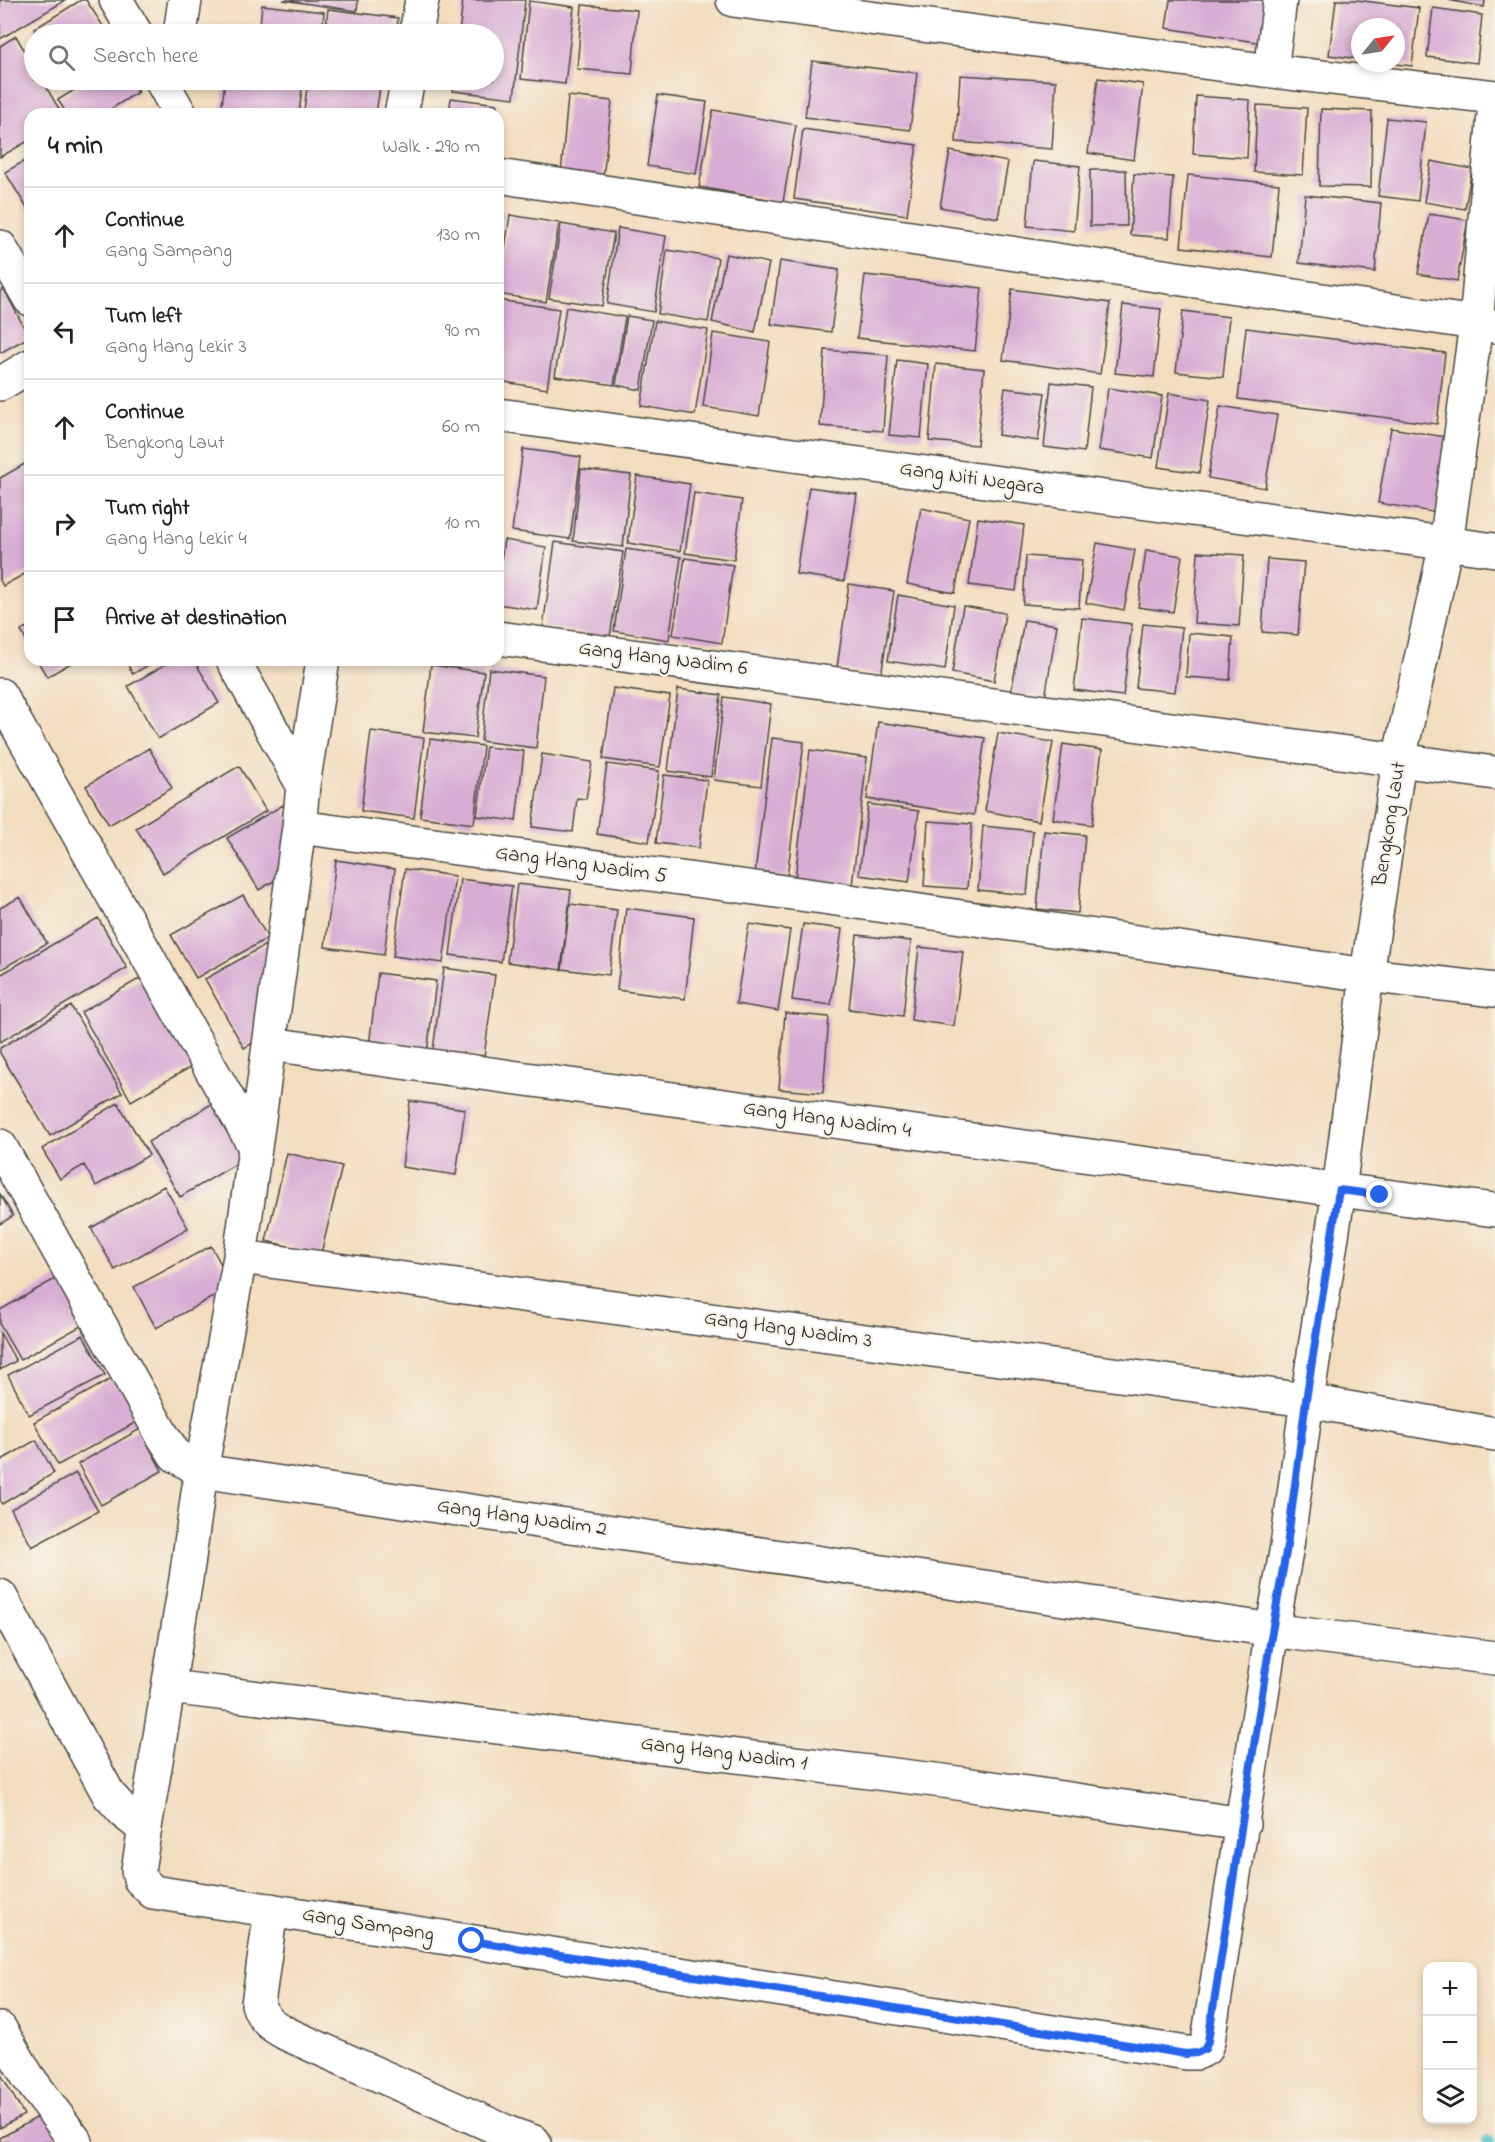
<!DOCTYPE html>
<html lang="en">
<head>
<meta charset="utf-8">
<style>
	:root { --surface:#fff; --page:#f6f6f6; --text:#222; --muted:#767676; --line:#e0e0e0 }
	body { margin:0; font-family:"Indie Flower",sans-serif; background:var(--page); color:var(--text) }
	.controls { position:absolute; right:18px; bottom:18px; display:grid; overflow:hidden; border-radius:12px; box-shadow:0 3px 9px #0003 }
	.controls button { width:54px; height:54px; display:grid; place-items:center; padding:0; border:0; border-bottom:2px solid var(--line); background:var(--surface); color:var(--text); font:30px sans-serif }
	.compass { position:absolute; left:1351px; top:18px; width:54px; height:54px; border-radius:50%; background:var(--surface); box-shadow:0 3px 9px #0003; rotate:60deg }
	.stop { position:absolute; width:18px; height:18px; margin:-14px; border:4px solid #2563eb; border-radius:50%; background:#fff }
	.stop.end { background:#2563eb; border-color:#fff; box-shadow:0 2px 6px #0008 }
	.list { margin:0; padding:0; list-style:none }
	h2 { display:flex; justify-content:space-between; align-items:center; height:78px; margin:0; padding:0 24px; font-size:26px }
	h2 small { font-size:20px; font-weight:400; color:var(--muted) }
	.list li { display:grid; grid-template-columns:39px 1fr auto; gap:18px; align-items:center; box-sizing:border-box; height:96px; padding:0 24px; border-top:2px solid var(--line) }
	.list b { display:block; font-size:22px; white-space:nowrap }
	.list p { margin:0; font-size:20px; white-space:nowrap; color:var(--muted) }
	.list em { font-size:20px; font-style:normal; color:var(--muted) }
	.icon { flex:none; width:33px; height:33px; fill:none; stroke:currentColor; stroke-width:2; stroke-linecap:round; stroke-linejoin:round }
	.map { position:relative; flex:none; width:1495px; height:2142px; overflow:hidden }
	.search { position:absolute; background:var(--surface); box-shadow:0 3px 9px #0003; left:24px; top:24px; width:480px; height:66px; display:flex; align-items:center; gap:15px; box-sizing:border-box; padding:0 21px; border-radius:33px; color:var(--muted); font-size:22px }
	.panel { position:absolute; background:var(--surface); box-shadow:0 3px 9px #0003; left:24px; top:108px; width:480px; height:558px; border-radius:18px }
	.map>svg:first-child { display:block }
	.lines { fill:none; stroke-linecap:round; stroke-linejoin:round }
	.stream { stroke:#54c2c9; stroke-width:12 }
	.building { fill:#d8add4 }
	.minor-casing { stroke:#494641; stroke-width:36 }
	.tertiary-casing { stroke:#494641; stroke-width:36 }
	.minor { stroke:#fff; stroke-width:33 }
	.tertiary { stroke:#fff; stroke-width:33 }
	.route { stroke:#2563eb; stroke-width:8 }
	.labels { text-anchor:middle; dominant-baseline:central; stroke-width:4.5; stroke-linejoin:round; paint-order:stroke }
	.street-label { font-size:21px; fill:#2b2b2b; stroke:#f7f3e8 }
</style>
</head>
<body>
<div class="map">
<svg width="1495" height="2142" viewBox="0 0 1495 2142">
	<rect width="100%" height="100%" fill="#f7f3e8"/>
	<filter id="ink" filterUnits="userSpaceOnUse"><feTurbulence type="fractalNoise" baseFrequency=".0167" numOctaves="2"/><feDisplacementMap in="SourceGraphic" scale="12" xChannelSelector="R" yChannelSelector="G"/><feConvolveMatrix kernelMatrix="1 2 1 2 8 2 1 2 1" color-interpolation-filters="sRGB"/></filter>
	<filter id="wash" filterUnits="userSpaceOnUse"><feTurbulence type="fractalNoise" baseFrequency=".008" numOctaves="4" result="noise"/><feDisplacementMap in="SourceGraphic" scale="24" xChannelSelector="R" yChannelSelector="G"/><feGaussianBlur stdDeviation="1.35" result="paint"/><feColorMatrix in="noise" values="0 0 0 0 0 0 0 0 0 0 0 0 0 0 0 0 0 1.4 0 .05"/><feComposite in="paint" operator="in"/></filter>
	<g filter="url(#wash)">
		<rect width="100%" height="100%" fill="#f3ddbf"/>
		<g class="lines">
			<path class="stream" d="M 1488,2142 L 1489,2142"/>
		</g>
		<g id="blocks">
			<path class="building" d="M 0,0 L 66,0 L 0,39 Z
				M 81,0 L 86,0 L 103,26 L 88,34 L 37,34 L 34,29 Z
				M 283,0 L 358,0 L 357,11 Z
				M 463,0 L 525,0 L 514,98 L 453,91 L 454,80 L 494,80 L 494,34 L 459,34 Z
				M 1170,0 L 1269,0 L 1262,43 L 1166,28 Z
				M 1336,0 L 1356,0 L 1419,8 L 1412,66 L 1396,64 L 1396,27 L 1360,27 L 1360,59 L 1329,55 Z
				M 1448,0 L 1485,0 L 1484,7 Z
				M 529,1 L 574,7 L 565,84 L 521,79 Z
				M 262,5 L 324,12 L 322,34 L 259,34 Z
				M 582,5 L 637,10 L 632,74 L 577,69 Z
				M 1433,8 L 1482,15 L 1477,63 L 1427,57 Z
				M 328,9 L 398,18 L 396,34 L 325,34 Z
				M 16,36 L 34,67 L 34,80 L 42,80 L 62,114 L 30,114 L 30,140 L 0,157 L 0,46 Z
				M 812,61 L 917,73 L 910,130 L 805,117 Z
				M 960,75 L 1056,81 L 1052,149 L 956,142 Z
				M 1098,78 L 1143,84 L 1134,160 L 1088,153 Z
				M 90,80 L 130,80 L 138,92 L 103,114 L 67,114 L 58,100 Z
				M 225,80 L 303,80 L 299,114 L 221,114 Z
				M 308,80 L 381,80 L 376,114 L 329,114 L 304,110 Z
				M 658,95 L 707,102 L 696,174 L 647,166 Z
				M 568,96 L 612,101 L 603,178 L 561,174 Z
				M 1196,96 L 1250,100 L 1247,158 L 1193,154 Z
				M 451,98 L 497,104 L 496,114 L 449,114 Z
				M 1257,105 L 1307,108 L 1303,175 L 1254,172 Z
				M 1321,109 L 1372,111 L 1371,187 L 1319,186 Z
				M 713,110 L 796,125 L 783,202 L 699,187 Z
				M 1387,118 L 1426,122 L 1418,201 L 1378,196 Z
				M 803,129 L 917,145 L 907,215 L 794,199 Z
				M 950,151 L 1008,162 L 998,218 L 940,207 Z
				M 30,158 L 30,213 L 5,172 Z
				M 1033,161 L 1080,166 L 1074,231 L 1027,226 Z
				M 1431,161 L 1472,169 L 1465,209 L 1424,202 Z
				M 1090,170 L 1126,170 L 1127,226 L 1090,226 Z
				M 1134,174 L 1173,177 L 1169,238 L 1130,235 Z
				M 1188,175 L 1279,184 L 1272,257 L 1181,247 Z
				M 1305,195 L 1381,203 L 1375,272 L 1299,263 Z
				M 498,213 L 504,214 L 499,251 L 498,251 Z
				M 1429,214 L 1468,220 L 1457,281 L 1418,274 Z
				M 510,215 L 559,223 L 546,302 L 498,294 Z
				M 561,224 L 614,233 L 602,306 L 549,298 Z
				M 618,228 L 666,236 L 654,312 L 607,304 Z
				M 667,250 L 718,258 L 708,322 L 658,314 Z
				M 726,254 L 769,263 L 755,332 L 712,322 Z
				M 780,261 L 839,270 L 831,332 L 771,324 Z
				M 865,275 L 982,288 L 975,351 L 857,338 Z
				M 4,289 L 29,337 L 0,353 L 0,291 Z
				M 1012,289 L 1110,303 L 1100,374 L 1003,360 Z
				M 498,300 L 559,309 L 547,389 L 498,381 Z
				M 1123,305 L 1161,309 L 1154,377 L 1115,373 Z
				M 566,307 L 625,317 L 614,385 L 555,376 Z
				M 1183,311 L 1229,317 L 1223,377 L 1176,372 Z
				M 627,316 L 652,320 L 641,390 L 616,385 Z
				M 655,321 L 708,330 L 695,415 L 641,406 Z
				M 1246,328 L 1445,353 L 1437,424 L 1238,399 Z
				M 713,333 L 770,342 L 759,416 L 703,407 Z
				M 825,350 L 888,355 L 883,431 L 820,426 Z
				M 897,360 L 928,364 L 921,438 L 889,435 Z
				M 936,364 L 984,369 L 977,445 L 929,441 Z
				M 1051,382 L 1091,387 L 1084,452 L 1044,447 Z
				M 1005,388 L 1045,393 L 1038,441 L 998,435 Z
				M 1108,388 L 1162,396 L 1153,458 L 1099,450 Z
				M 1169,393 L 1210,400 L 1199,473 L 1158,467 Z
				M 1220,406 L 1277,415 L 1265,488 L 1208,478 Z
				M 1391,428 L 1451,438 L 1438,513 L 1378,503 Z
				M 523,449 L 581,457 L 570,539 L 512,531 Z
				M 30,461 L 30,571 L 3,586 L 0,580 L 0,478 Z
				M 581,469 L 631,475 L 623,547 L 573,541 Z
				M 637,476 L 690,484 L 680,551 L 628,543 Z
				M 809,487 L 857,494 L 844,581 L 796,574 Z
				M 694,493 L 742,500 L 734,560 L 685,553 Z
				M 921,508 L 969,518 L 955,593 L 907,584 Z
				M 978,518 L 1024,525 L 1016,591 L 969,585 Z
				M 504,540 L 546,547 L 537,610 L 498,604 L 498,580 Z
				M 555,542 L 623,552 L 610,637 L 543,627 Z
				M 1097,543 L 1135,550 L 1124,610 L 1086,603 Z
				M 626,549 L 681,557 L 669,640 L 614,631 Z
				M 1146,550 L 1182,556 L 1173,612 L 1138,607 Z
				M 1198,552 L 1244,555 L 1239,626 L 1194,623 Z
				M 1026,556 L 1082,560 L 1079,608 L 1023,604 Z
				M 685,558 L 733,565 L 722,643 L 673,635 Z
				M 1267,559 L 1304,562 L 1298,635 L 1262,632 Z
				M 849,584 L 894,591 L 881,676 L 837,668 Z
				M 898,595 L 954,605 L 945,670 L 888,661 Z
				M 963,606 L 1005,613 L 994,681 L 952,673 Z
				M 1082,618 L 1132,624 L 1123,696 L 1074,690 Z
				M 1024,620 L 1057,625 L 1045,698 L 1011,693 Z
				M 1143,624 L 1182,628 L 1175,692 L 1136,688 Z
				M 30,625 L 30,647 L 21,631 Z
				M 1189,633 L 1233,637 L 1230,680 L 1186,677 Z
				M 37,660 L 76,660 L 47,677 Z
				M 125,660 L 157,660 L 133,674 Z
				M 173,660 L 194,660 L 219,703 L 158,739 L 128,686 Z
				M 431,665 L 484,672 L 475,738 L 423,732 Z
				M 489,669 L 544,676 L 536,748 L 481,741 Z
				M 613,688 L 670,696 L 660,767 L 603,759 Z
				M 678,689 L 721,695 L 711,777 L 668,771 Z
				M 724,697 L 771,704 L 761,786 L 714,780 Z
				M 878,722 L 985,738 L 974,815 L 867,799 Z
				M 371,731 L 424,738 L 414,818 L 361,811 Z
				M 998,733 L 1053,742 L 1039,821 L 985,811 Z
				M 772,738 L 804,742 L 787,877 L 755,873 Z
				M 430,739 L 483,746 L 474,824 L 420,817 Z
				M 1063,744 L 1102,750 L 1092,825 L 1053,819 Z
				M 486,747 L 524,751 L 516,821 L 477,816 Z
				M 149,748 L 172,788 L 109,825 L 86,786 Z
				M 810,750 L 867,758 L 852,886 L 795,879 Z
				M 542,754 L 592,762 L 586,799 L 577,798 L 573,832 L 532,827 Z
				M 607,764 L 659,771 L 649,842 L 597,834 Z
				M 239,766 L 266,811 L 163,873 L 136,828 Z
				M 664,775 L 707,780 L 699,848 L 656,843 Z
				M 868,804 L 919,811 L 909,882 L 859,875 Z
				M 283,805 L 296,829 L 292,870 L 259,890 L 227,838 Z
				M 928,821 L 972,824 L 967,889 L 924,886 Z
				M 983,826 L 1033,831 L 1027,895 L 978,890 Z
				M 1044,831 L 1085,835 L 1078,913 L 1037,909 Z
				M 336,860 L 395,869 L 384,955 L 325,947 Z
				M 405,869 L 455,876 L 443,963 L 393,956 Z
				M 460,879 L 512,886 L 501,962 L 450,955 Z
				M 517,884 L 571,890 L 561,970 L 507,962 Z
				M 243,895 L 268,938 L 196,978 L 171,935 Z
				M 20,897 L 47,943 L 0,970 L 0,908 Z
				M 570,904 L 617,910 L 609,975 L 562,969 Z
				M 626,908 L 694,917 L 685,999 L 617,990 Z
				M 98,918 L 127,968 L 0,1042 L 0,975 Z
				M 749,924 L 790,930 L 778,1011 L 736,1004 Z
				M 803,924 L 842,929 L 831,1005 L 792,1000 Z
				M 857,935 L 911,941 L 903,1016 L 849,1009 Z
				M 276,939 L 270,1033 L 244,1048 L 205,979 Z
				M 919,947 L 963,952 L 954,1026 L 911,1020 Z
				M 444,968 L 495,975 L 484,1057 L 433,1050 Z
				M 153,971 L 203,1060 L 131,1101 L 81,1012 Z
				M 378,973 L 436,981 L 427,1054 L 369,1046 Z
				M 71,1006 L 122,1093 L 50,1136 L 0,1053 L 0,1048 Z
				M 785,1013 L 829,1017 L 823,1093 L 779,1089 Z
				M 218,1100 L 251,1155 L 180,1197 L 148,1142 Z
				M 410,1101 L 465,1109 L 456,1175 L 402,1167 Z
				M 118,1103 L 149,1155 L 96,1186 L 84,1165 L 60,1179 L 42,1149 Z
				M 287,1153 L 342,1166 L 321,1254 L 266,1241 Z
				M 164,1186 L 188,1228 L 115,1270 L 91,1228 Z
				M 0,1194 L 13,1216 L 0,1224 Z
				M 211,1246 L 233,1286 L 156,1328 L 134,1287 Z
				M 62,1275 L 88,1322 L 20,1360 L 0,1325 L 0,1310 Z
				M 0,1333 L 16,1361 L 0,1370 Z
				M 83,1335 L 105,1375 L 29,1415 L 8,1375 Z
				M 118,1375 L 142,1419 L 58,1465 L 34,1422 Z
				M 140,1429 L 162,1471 L 101,1505 L 78,1464 Z
				M 36,1440 L 54,1473 L 2,1504 L 0,1501 L 0,1461 Z
				M 76,1473 L 98,1511 L 32,1547 L 11,1509 Z
				M 2,2076 L 24,2115 L 0,2128 L 0,2077 Z
				M 45,2113 L 62,2142 L 0,2142 L 0,2138 Z"/>
		</g>
	</g>
	<g filter="url(#ink)">
		<use href="#blocks" fill-opacity="0" stroke="#494641" stroke-width="1.5"/>
		<g class="lines">
			<g class="minor-casing">
				<path id="minor" d="M 116,0 L 136,34
					M 733,0 L 1271,71 L 1495,97
					M 180,34 L 185,0
					M 416,34 L 422,0
					M 1271,71 L 1280,0
					M 161,80 L 180,114
					M 401,114 L 408,80
					M 0,247 L 30,299
					M 498,415 L 1495,550
					M 498,638 L 1495,773
					M 233,660 L 303,785
					M 323,660 L 303,785 L 299,827 L 240,1257 L 201,1471 L 186,1579 L 138,1870 L 140,1879 L 153,1892 L 1187,2053 L 1197,2053 L 1205,2049 L 1208,2041 L 1269,1649 L 1287,1546 L 1307,1400 L 1339,1190 L 1367,975 L 1399,760 L 1446,544 L 1476,324 L 1495,102
					M 0,695 L 255,1147
					M 299,827 L 822,897 L 1367,975 L 1495,990
					M 270,1044 L 1339,1190 L 1495,1210
					M 0,1146 L 161,1433 L 175,1455 L 201,1471 L 1293,1633 L 1495,1658
					M 240,1257 L 1291,1398 L 1495,1434
					M 0,1596 L 109,1795 L 126,1814 L 145,1829
					M 169,1687 L 943,1781 L 1243,1824
					M 271,1910 L 258,2004 C 263,2020 272,2026 287,2034 L 511,2134 L 534,2142
					M 0,2029 L 28,2077 L 76,2142"/>
			</g>
			<g class="tertiary-casing">
				<path id="tertiary" d="M 498,176 L 1495,326
					M 0,384 L 30,366"/>
			</g>
			<use href="#minor" class="minor"/>
			<use href="#tertiary" class="tertiary"/>
		</g>
	</g>
	<g class="lines" filter="url(#ink)">
		<path class="route" d="M 472,1941 L 1186,2054 L 1197,2053 L 1205,2049 L 1208,2041 L 1269,1649 L 1287,1546 L 1306,1400 L 1339,1190 L 1380,1195"/>
	</g>
	<g class="labels">
		<g class="street-label">
			<text transform="translate(972 479) rotate(8)">Gang Niti Negara</text>
			<text transform="translate(663 659) rotate(7)">Gang Hang Nadim 6</text>
			<text transform="translate(1390 824) rotate(-81)">Bengkong Laut</text>
			<text transform="translate(581 865) rotate(8)">Gang Hang Nadim 5</text>
			<text transform="translate(827 1120) rotate(8)">Gang Hang Nadim 4</text>
			<text transform="translate(788 1330) rotate(8)">Gang Hang Nadim 3</text>
			<text transform="translate(522 1518) rotate(8)">Gang Hang Nadim 2</text>
			<text transform="translate(724 1754) rotate(7)">Gang Hang Nadim 1</text>
			<text transform="translate(368 1925) rotate(9)">Gang Sampang</text>
		</g>
	</g>
</svg>
<div class="controls">
<button>+</button>
<button>−</button>
<button><svg class="icon" aria-label="layers" viewBox="0 0 24 24"><path d="M12 4l9 5-9 5-9-5zM3 14l9 5 9-5"/></svg></button>
</div>
<svg class="compass" viewBox="-18 -18 36 36"><path d="M0-13l5 13h-10z" fill="#e53935"/><path d="M0 13l5-13h-10z" fill="#767676"/></svg>
<div class="stop" style="left:472px;top:1941px"></div>
<div class="stop end" style="left:1380px;top:1195px"></div>
<div class="search"><svg class="icon" aria-label="search" viewBox="0 0 24 24"><circle cx="10" cy="10" r="6"/><path d="M15 15l6 6"/></svg>Search here</div>
<section class="panel">
<h2>4 min<small>Walk · 290 m</small></h2>
<ul class="list">
<li><svg class="icon" aria-label="ahead" viewBox="0 0 24 24"><path d="M12 20V5M6 11l6-6 6 6"/></svg><div><b>Continue</b><p>Gang Sampang</p></div><em>130 m</em></li>
<li><svg class="icon" aria-label="left" viewBox="0 0 24 24"><path d="M17 20v-9H6M10 6l-5 5 5 5"/></svg><div><b>Turn left</b><p>Gang Hang Lekir 3</p></div><em>90 m</em></li>
<li><svg class="icon" aria-label="ahead" viewBox="0 0 24 24"><path d="M12 20V5M6 11l6-6 6 6"/></svg><div><b>Continue</b><p>Bengkong Laut</p></div><em>60 m</em></li>
<li><svg class="icon" aria-label="right" viewBox="0 0 24 24"><path d="M7 20v-9h11M14 6l5 5-5 5"/></svg><div><b>Turn right</b><p>Gang Hang Lekir 4</p></div><em>10 m</em></li>
<li><svg class="icon" aria-label="arrive" viewBox="0 0 24 24"><path d="M6 21V4h12l-3 4 3 4H6"/></svg><div><b>Arrive at destination</b></div></li>
</ul>
</section>
</div>
</body>
</html>
